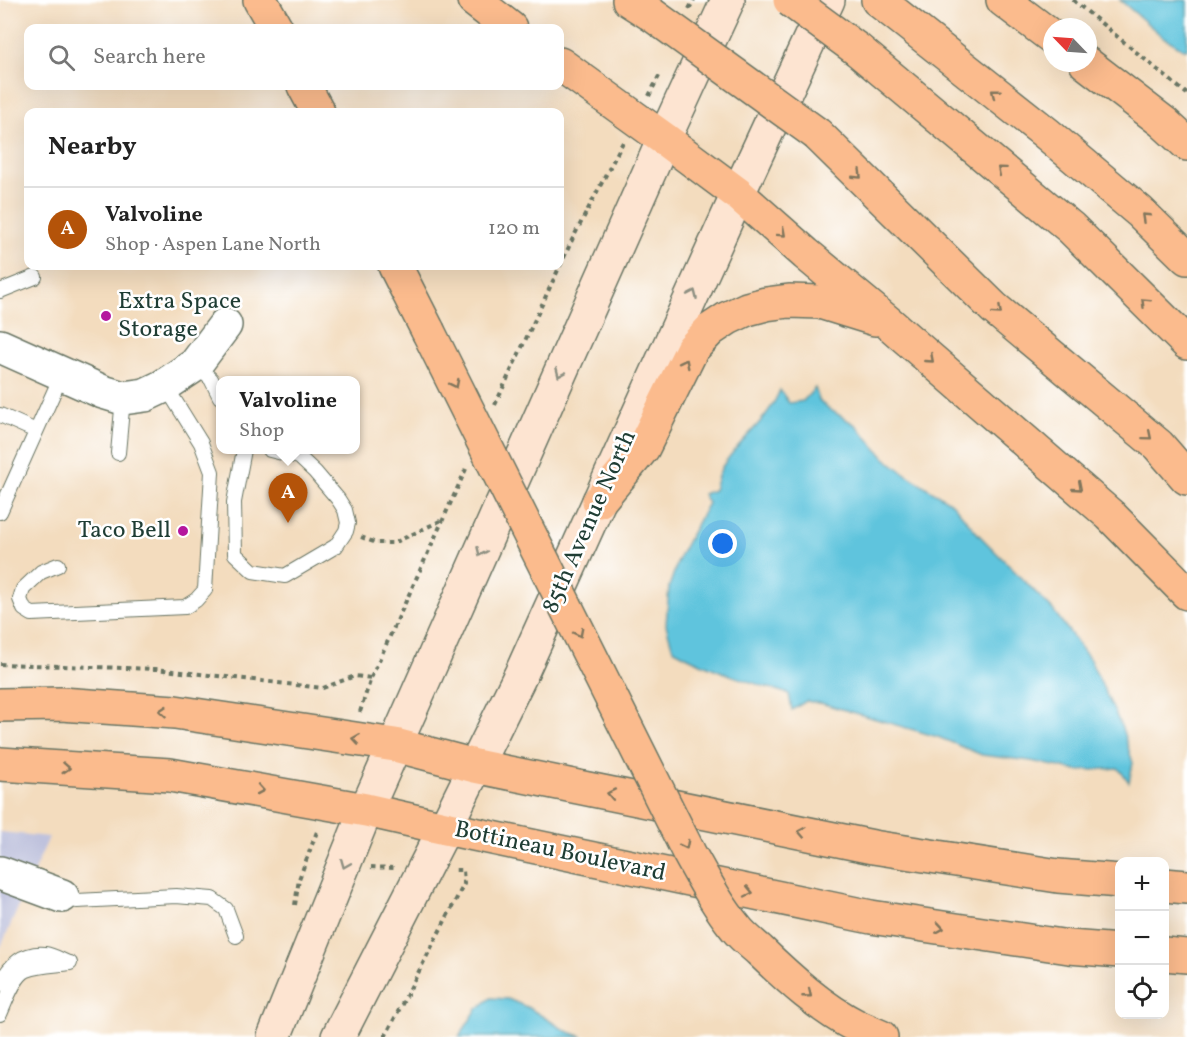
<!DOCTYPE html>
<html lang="en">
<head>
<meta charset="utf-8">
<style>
	:root { --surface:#fff; --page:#f2f2f2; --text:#222; --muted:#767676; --line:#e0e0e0; --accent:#b45309 }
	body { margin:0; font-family:Vollkorn,serif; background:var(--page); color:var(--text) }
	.controls { position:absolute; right:18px; bottom:18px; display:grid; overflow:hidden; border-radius:12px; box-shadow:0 6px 24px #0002 }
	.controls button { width:54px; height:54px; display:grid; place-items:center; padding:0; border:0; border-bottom:2px solid var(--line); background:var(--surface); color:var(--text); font:30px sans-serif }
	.compass { position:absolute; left:1043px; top:18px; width:54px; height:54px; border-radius:50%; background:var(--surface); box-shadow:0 6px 24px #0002; rotate:295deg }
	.you { position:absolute; left:723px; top:544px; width:21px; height:21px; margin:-15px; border:4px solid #fff; border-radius:50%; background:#1a73e8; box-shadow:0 0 0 9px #1a73e833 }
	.badge { display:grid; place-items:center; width:39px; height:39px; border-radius:50%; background:var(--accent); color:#fff; font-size:20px; font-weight:700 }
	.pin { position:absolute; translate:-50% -50px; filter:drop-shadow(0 2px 3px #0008) }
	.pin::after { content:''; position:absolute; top:32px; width:21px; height:18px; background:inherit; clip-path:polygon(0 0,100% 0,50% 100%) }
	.popup { position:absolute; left:216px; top:376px; width:144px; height:78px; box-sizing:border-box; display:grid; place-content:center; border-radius:12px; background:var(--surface); filter:drop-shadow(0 2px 4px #0005); font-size:20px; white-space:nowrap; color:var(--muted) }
	.popup b { font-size:22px; color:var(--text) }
	.popup::after { content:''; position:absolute; left:50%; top:100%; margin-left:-12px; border:12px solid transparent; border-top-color:var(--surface) }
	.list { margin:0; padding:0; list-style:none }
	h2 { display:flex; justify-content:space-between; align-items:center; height:78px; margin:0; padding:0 24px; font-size:26px }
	h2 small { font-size:20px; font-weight:400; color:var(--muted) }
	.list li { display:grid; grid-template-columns:39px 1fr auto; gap:18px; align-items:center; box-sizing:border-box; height:84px; padding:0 24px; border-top:2px solid var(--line) }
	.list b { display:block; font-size:22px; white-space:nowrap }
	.list p { margin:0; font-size:20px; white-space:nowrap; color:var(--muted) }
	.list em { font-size:20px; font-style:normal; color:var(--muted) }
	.icon { flex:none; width:33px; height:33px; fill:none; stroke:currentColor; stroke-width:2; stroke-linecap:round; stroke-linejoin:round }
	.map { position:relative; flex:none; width:1187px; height:1037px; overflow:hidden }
	.search { position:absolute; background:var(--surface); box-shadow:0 6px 24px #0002; left:24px; top:24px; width:540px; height:66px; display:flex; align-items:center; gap:15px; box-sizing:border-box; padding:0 21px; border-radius:12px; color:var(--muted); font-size:22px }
	.panel { position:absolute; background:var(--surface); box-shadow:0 6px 24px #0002; left:24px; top:108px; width:540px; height:162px; border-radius:12px }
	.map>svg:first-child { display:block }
	.industrial { fill:#bfc2dd }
	.water { fill:#5fc4dd; stroke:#3f8088; stroke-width:1.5 }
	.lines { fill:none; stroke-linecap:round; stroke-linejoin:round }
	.service-casing { stroke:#697564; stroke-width:16 }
	.tertiary-casing { stroke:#697564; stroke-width:36 }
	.secondary-casing { stroke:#697564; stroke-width:36 }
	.trunk-casing { stroke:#697564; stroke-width:36 }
	.motorway-casing { stroke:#697564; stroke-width:36 }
	.path { stroke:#697564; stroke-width:4; stroke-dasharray:4.5 4.5; stroke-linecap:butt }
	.service { stroke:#fff; stroke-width:14 }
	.tertiary { stroke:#fff; stroke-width:33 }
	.secondary { stroke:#fde4d1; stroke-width:33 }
	.trunk { stroke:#fbbb8d; stroke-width:33 }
	.motorway { stroke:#fbbb8d; stroke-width:33 }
	.motorway-bridge-casing { stroke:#697564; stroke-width:36; stroke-linecap:butt }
	.motorway-bridge { stroke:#fbbb8d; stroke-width:33 }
	.oneway { stroke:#82765c }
	.oneway2 { stroke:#8e9082 }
	.poi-dot { fill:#b5179e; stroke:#fff; stroke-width:2 }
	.labels { text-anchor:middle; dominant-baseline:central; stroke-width:5; stroke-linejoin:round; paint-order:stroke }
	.poi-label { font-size:24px; fill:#1f3d34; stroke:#fff; text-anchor:start }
	.street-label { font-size:24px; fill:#1f3d34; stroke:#fff }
</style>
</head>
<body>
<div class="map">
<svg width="1187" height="1037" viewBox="0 0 1187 1037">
	<rect width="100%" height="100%" fill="#fff"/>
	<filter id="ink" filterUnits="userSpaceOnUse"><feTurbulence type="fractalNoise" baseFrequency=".0167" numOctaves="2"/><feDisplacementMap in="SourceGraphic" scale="12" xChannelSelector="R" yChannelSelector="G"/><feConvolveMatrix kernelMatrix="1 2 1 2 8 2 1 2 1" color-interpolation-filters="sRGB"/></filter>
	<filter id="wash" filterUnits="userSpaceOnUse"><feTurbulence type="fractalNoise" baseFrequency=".008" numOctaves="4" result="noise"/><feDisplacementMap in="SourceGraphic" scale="24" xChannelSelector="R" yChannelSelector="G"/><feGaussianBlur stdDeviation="1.35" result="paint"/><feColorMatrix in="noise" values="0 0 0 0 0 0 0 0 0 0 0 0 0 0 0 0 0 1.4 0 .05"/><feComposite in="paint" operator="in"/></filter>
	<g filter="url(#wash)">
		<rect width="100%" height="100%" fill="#f3dcbe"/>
		<path class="industrial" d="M 0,832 L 49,837 L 0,949 Z"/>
		<path class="water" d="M 1120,0 L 1187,0 L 1187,49 L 1183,49 L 1163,37 Z
			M 815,388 L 819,400 L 827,408 L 856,425 L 885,458 L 907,475 L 953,504 L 978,534 L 1053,610 L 1090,660 L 1122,728 L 1133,763 L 1129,782 L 1118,768 L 1078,771 L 1031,761 L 982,755 L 938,737 L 824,704 L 806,701 L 792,710 L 789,694 C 749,682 710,670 673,649 L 666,625 L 669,587 L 680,555 L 708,503 L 703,494 L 714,490 C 716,483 718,474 722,467 C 740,438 766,424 780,390 L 789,403 L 803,401 Z
			M 491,998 L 508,999 L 529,1008 L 566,1031 L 583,1037 L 459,1037 L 477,1009 Z"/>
	</g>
	<g filter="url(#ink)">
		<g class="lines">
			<g class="service-casing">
				<path id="service" d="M 0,291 L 35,277
					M 195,365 L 211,379 L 220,397
					M 0,415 L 36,431
					M 244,450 L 234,502 L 235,554 L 253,571 L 285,576 L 336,546 L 346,531 L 348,523 L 345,510 L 338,499 L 315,472 L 299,457 L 270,450
					M 118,453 L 123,398
					M 0,512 L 62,374
					M 58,565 L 41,572 L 23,589 L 20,599 L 24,609 L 32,614 L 185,607 L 196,600 L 205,590 L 212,472 L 201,443 L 165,385
					M 62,896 L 77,901 L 176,896 L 212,899 L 226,909 L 236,936
					M 0,984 C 9,966 23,952 45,954 C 53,955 61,960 68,963
					M 0,1014 C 6,1001 14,976 27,970 C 39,965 57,965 70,963"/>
			</g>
			<g class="tertiary-casing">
				<path id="tertiary" d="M 0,346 L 103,392 L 123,398 L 145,395 L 162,387 L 195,365 L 225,325
					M 0,873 L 62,896"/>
			</g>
			<g class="secondary-casing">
				<path id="secondary" d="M 274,1037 L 366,810 L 395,745 L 664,139 L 728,0
					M 338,1037 L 445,828 L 521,674 L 738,194 L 828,0"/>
			</g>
			<g class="trunk-casing">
				<path id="trunk" d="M 0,705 L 61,704 L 175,712 L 395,745 L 475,766 L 873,847 L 1058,876 L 1120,881
					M 0,764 L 170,775 L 366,810 L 445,828 L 871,917 L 1069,947 L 1120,951
					M 1164,885 L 1187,887
					M 1164,954 L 1187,956"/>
			</g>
			<g class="motorway-casing">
				<path id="motorway" d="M 260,0 L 276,28
					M 474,0 L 510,28
					M 629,0 L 651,14
					M 878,0 L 1046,133 L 1140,212 L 1187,258
					M 1003,0 L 1052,37
					M 858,50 L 1071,228 L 1187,343
					M 1086,63 L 1163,122 L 1187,144
					M 560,64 L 664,139 L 738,194 L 806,254 L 890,324 L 1110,515 L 1187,593
					M 304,86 L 318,112
					M 817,134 L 994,308 L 1158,445 L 1187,478
					M 395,266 L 428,331
					M 599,501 L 643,448 L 692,349 L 710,330 L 728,318 L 747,309 L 766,304 L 789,301 L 820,302 L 875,319
					M 858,1027 L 881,1037"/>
			</g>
			<path class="path" d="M 1073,0 L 1187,94
				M 689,9 L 694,0
				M 649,96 L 659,76
				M 495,405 L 573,238 L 623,142
				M 361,537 L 376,543 L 394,543 L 442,520
				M 0,664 L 156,669 L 323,688 L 355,676 L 371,678
				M 360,712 L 371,678 L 466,469
				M 371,867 L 394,868
				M 295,905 L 299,879 L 318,829
				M 385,1037 L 464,884 L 463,870 L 455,870"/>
			<use href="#service" class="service"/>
			<use href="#tertiary" class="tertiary"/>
			<use href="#secondary" class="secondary"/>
			<use href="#trunk" class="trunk"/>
			<use href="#motorway" class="motorway"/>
			<g class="motorway-bridge-casing">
				<path id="motorway-bridge" d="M 790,0 L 858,50
					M 651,14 L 817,134
					M 428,331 L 689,853 C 703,878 717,905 736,928 C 742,936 751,943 759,950 C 789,979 821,1008 858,1027"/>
			</g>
			<use href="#motorway-bridge" class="motorway-bridge"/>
		</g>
		<defs><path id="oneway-chevron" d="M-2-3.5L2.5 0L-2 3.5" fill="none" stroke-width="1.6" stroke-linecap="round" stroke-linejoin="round" transform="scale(1.5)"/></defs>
		<g class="oneway">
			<use href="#oneway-chevron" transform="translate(995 93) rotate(-142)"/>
			<use href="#oneway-chevron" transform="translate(1001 170) rotate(-140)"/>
			<use href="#oneway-chevron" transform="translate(858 175) rotate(44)"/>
			<use href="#oneway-chevron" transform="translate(1145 217) rotate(-137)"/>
			<use href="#oneway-chevron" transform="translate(782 233) rotate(42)"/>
			<use href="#oneway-chevron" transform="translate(1145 302) rotate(-136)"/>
			<use href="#oneway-chevron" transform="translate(998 311) rotate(41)"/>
			<use href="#oneway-chevron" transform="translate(930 359) rotate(41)"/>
			<use href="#oneway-chevron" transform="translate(685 363) rotate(-63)"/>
			<use href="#oneway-chevron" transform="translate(455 384) rotate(63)"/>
			<use href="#oneway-chevron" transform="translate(1148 436) rotate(40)"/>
			<use href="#oneway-chevron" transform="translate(1078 487) rotate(41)"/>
			<use href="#oneway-chevron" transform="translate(579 633) rotate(63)"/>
			<use href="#oneway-chevron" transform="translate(163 711) rotate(-176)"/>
			<use href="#oneway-chevron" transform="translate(356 739) rotate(-172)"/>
			<use href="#oneway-chevron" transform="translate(66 768) rotate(4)"/>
			<use href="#oneway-chevron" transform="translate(260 790) rotate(10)"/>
			<use href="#oneway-chevron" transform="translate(611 794) rotate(-169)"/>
			<use href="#oneway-chevron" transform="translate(802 832) rotate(-169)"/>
			<use href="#oneway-chevron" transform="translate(685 845) rotate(63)"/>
			<use href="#oneway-chevron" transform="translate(749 892) rotate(12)"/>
			<use href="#oneway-chevron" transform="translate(940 928) rotate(9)"/>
			<use href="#oneway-chevron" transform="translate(808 994) rotate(39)"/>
		</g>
		<g class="oneway2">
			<use href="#oneway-chevron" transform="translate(693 294) rotate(-66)"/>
			<use href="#oneway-chevron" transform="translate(560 373) rotate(114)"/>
			<use href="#oneway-chevron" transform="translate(481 552) rotate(114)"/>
			<use href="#oneway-chevron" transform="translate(345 864) rotate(112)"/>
		</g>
	</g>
	<g class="poi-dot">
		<circle cx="106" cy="316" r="6"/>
		<circle cx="183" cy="531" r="6"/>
	</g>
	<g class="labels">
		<g class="poi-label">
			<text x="118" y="302">Extra Space<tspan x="118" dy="28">Storage</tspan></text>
			<text x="171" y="531" text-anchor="end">Taco Bell</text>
		</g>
		<g class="street-label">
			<text transform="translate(590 522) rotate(-66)">85th Avenue North</text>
			<text transform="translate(560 852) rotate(12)">Bottineau Boulevard</text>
		</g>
	</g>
</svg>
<div class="controls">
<button>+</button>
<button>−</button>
<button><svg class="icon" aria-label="locate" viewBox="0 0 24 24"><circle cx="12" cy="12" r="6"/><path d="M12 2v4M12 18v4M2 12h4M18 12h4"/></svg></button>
</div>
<svg class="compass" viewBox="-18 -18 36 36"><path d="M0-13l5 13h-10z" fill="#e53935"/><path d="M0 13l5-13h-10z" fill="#767676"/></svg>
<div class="you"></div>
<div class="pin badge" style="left:288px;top:523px">A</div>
<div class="popup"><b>Valvoline</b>Shop</div>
<div class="search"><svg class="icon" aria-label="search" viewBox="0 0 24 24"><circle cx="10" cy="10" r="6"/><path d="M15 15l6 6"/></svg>Search here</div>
<section class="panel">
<h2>Nearby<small></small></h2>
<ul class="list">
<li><span class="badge">A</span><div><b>Valvoline</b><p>Shop · Aspen Lane North</p></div><em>120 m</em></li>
</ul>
</section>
</div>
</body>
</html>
